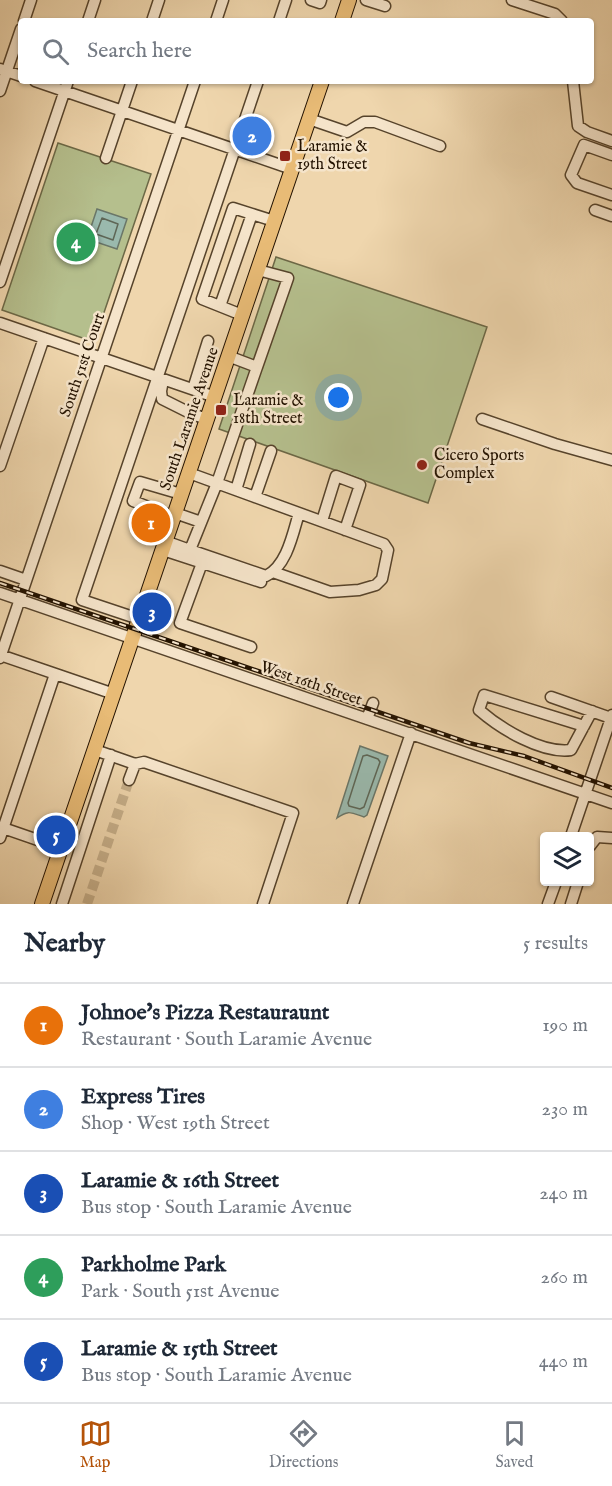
<!DOCTYPE html>
<html lang="en">
<head>
<meta charset="utf-8">
<style>
	:root { --surface:#fff; --page:#f6f6f7; --text:#1f2937; --muted:#747a83; --line:#e0e1e3; --accent:#b45309 }
	body { margin:0; font-family:"IM FELL English",serif; background:var(--page); color:var(--text) }
	.controls { position:absolute; right:18px; bottom:18px; display:grid; overflow:hidden; border-radius:6px; box-shadow:0 2px 4px #0004 }
	.controls button { width:54px; height:54px; display:grid; place-items:center; padding:0; border:0; border-bottom:2px solid var(--line); background:var(--surface); color:var(--text); font:30px sans-serif }
	.you { position:absolute; left:339px; top:398px; width:21px; height:21px; margin:-15px; border:4px solid #fff; border-radius:50%; background:#1a73e8; box-shadow:0 0 0 9px #1a73e833 }
	.badge { display:grid; place-items:center; width:39px; height:39px; border-radius:50%; background:var(--accent); color:#fff; font-size:20px; font-weight:700 }
	.pin { position:absolute; translate:-50% -50%; border:3px solid #fff; box-shadow:0 2px 6px #0006 }
	.list { margin:0; padding:0; list-style:none }
	h2 { display:flex; justify-content:space-between; align-items:center; height:78px; margin:0; padding:0 24px; font-size:26px }
	h2 small { font-size:20px; font-weight:400; color:var(--muted) }
	.list li { display:grid; grid-template-columns:39px 1fr auto; gap:18px; align-items:center; box-sizing:border-box; height:84px; padding:0 24px; border-top:2px solid var(--line) }
	.list b { display:block; font-size:22px; white-space:nowrap }
	.list p { margin:0; font-size:20px; white-space:nowrap; color:var(--muted) }
	.list em { font-size:20px; font-style:normal; color:var(--muted) }
	.icon { flex:none; width:33px; height:33px; fill:none; stroke:currentColor; stroke-width:2; stroke-linecap:round; stroke-linejoin:round }
	.map { position:relative; flex:none; width:612px; height:904px; overflow:hidden }
	.search { position:absolute; background:var(--surface); box-shadow:0 2px 4px #0004; left:18px; right:18px; top:18px; height:66px; display:flex; align-items:center; gap:15px; box-sizing:border-box; padding:0 21px; border-radius:6px; color:var(--muted); font-size:22px }
	.sheet { height:498px; background:var(--surface) }
	nav { display:flex; justify-content:space-around; align-items:center; box-sizing:border-box; height:84px; border-top:2px solid var(--line); background:var(--surface); font-size:16px; color:var(--muted) }
	nav a { display:grid; justify-items:center; gap:3px }
	nav .on { color:var(--accent) }
	.map>svg:first-child { display:block }
	.green { fill:#b5bf8d; stroke:#6c6846; stroke-width:1.5 }
	.water { fill:#9ab9ad; stroke:#6a7668; stroke-width:1.5 }
	.lines { fill:none; stroke-linecap:round; stroke-linejoin:round }
	.shore { stroke:#5e6656; stroke-width:1.5 }
	.minor-tunnel { stroke:#c6af8a; stroke-width:10; stroke-dasharray:10 5; stroke-linecap:butt }
	.minor-casing { stroke:#56432b; stroke-width:13 }
	.major-casing { stroke:#231200; stroke-width:16 }
	.minor { stroke:#f5e4ca; stroke-width:10 }
	.major { stroke:#e8bb76; stroke-width:14 }
	.rail-casing { stroke:#231200; stroke-width:4.5 }
	.rail { stroke:#f5e4ca; stroke-width:2; stroke-dasharray:7; stroke-linecap:butt }
	.poi-dot { fill:#8f2418; stroke:#f5e4ca; stroke-width:2 }
	.labels { text-anchor:middle; dominant-baseline:central; stroke-width:5; stroke-linejoin:round; paint-order:stroke }
	.poi-label { font-size:16px; fill:#231200; stroke:#f5e4ca; text-anchor:start }
	.street-label { font-size:16px; fill:#231200; stroke:#f5e4ca }
</style>
</head>
<body>
<div class="map">
<svg width="612" height="904" viewBox="0 0 612 904">
	<rect width="100%" height="100%" fill="#efd6ad"/>
	<filter id="stains"><feTurbulence type="fractalNoise" baseFrequency=".00333" numOctaves="4"/><feColorMatrix values="0 0 0 0 .2 0 0 0 0 .09 0 0 0 0 .02 0 0 0 .5 -.17"/></filter>
	<radialGradient id="worn" r=".72"><stop offset=".6" stop-color="#630" stop-opacity="0"/><stop offset="1" stop-color="#630" stop-opacity=".3"/></radialGradient>
	<path class="green" d="M 58,143 L 151,174 L 94,342 L 2,310 Z
		M 276,257 L 487,327 L 428,503 L 219,429 Z"/>
	<path class="water" d="M 97,209 L 127,219 L 117,249 L 90,240 L 88,236 Z
		M 360,746 L 388,756 L 367,815 L 364,817 C 350,812 348,810 337,818 Z"/>
	<g class="lines">
		<path class="shore" d="M 102,218 L 118,224 L 113,240 L 96,234 Z
			M 367,755 L 378,759 L 380,762 L 364,807 L 360,809 L 349,806 L 348,803 L 363,756 Z"/>
		<path class="minor-tunnel" d="M 87,904 L 129,780"/>
		<g class="minor-casing">
			<path id="minor" d="M 311,0 L 320,3 L 321,0
				M 366,0 L 385,6
				M 512,0 L 555,14 L 562,21
				M 24,21 L 31,0
				M 88,21 L 95,0
				M 152,21 L 159,0
				M 216,21 L 223,0
				M 279,21 L 286,0
				M 0,69 L 21,76
				M 35,81 L 292,169
				M 573,81 L 578,126 L 587,132 L 612,141
				M 0,91 L 21,29
				M 309,119 L 347,132 L 364,122 L 375,122 L 440,146
				M 612,155 L 584,145 L 571,175 L 577,183 L 612,195
				M 106,158 L 132,81
				M 595,210 L 612,216
				M 0,282 L 68,81
				M 220,306 L 252,214
				M 242,315 L 202,299 L 233,208 L 274,221
				M 0,323 L 215,397
				M 257,367 L 288,278 L 258,270
				M 163,380 L 161,391 L 162,399 L 192,414 L 207,419
				M 193,389 L 208,341
				M 482,419 L 555,444 L 612,460
				M 0,466 L 44,338
				M 189,473 L 384,544 L 388,550 L 382,579 L 376,585 L 359,590 L 330,592 L 273,572
				M 236,490 L 250,444
				M 255,497 L 271,451
				M 175,513 L 201,522
				M 174,517 L 133,501 L 140,482 L 181,494
				M 322,521 L 336,476 L 360,485 L 345,530
				M 165,541 L 190,550 L 217,483 L 257,367 L 228,356
				M 163,550 L 261,582
				M 190,550 L 266,576 C 287,566 293,533 299,513
				M 202,563 L 180,623 L 251,647
				M 0,571 L 26,580
				M 0,593 L 612,803
				M 139,619 L 82,600 L 258,81
				M 0,655 L 114,694
				M 0,658 L 195,81
				M 551,697 L 611,718
				M 367,719 L 373,703
				M 584,726 L 484,695 L 479,710 C 501,729 542,754 571,750 L 592,711
				M 95,750 L 135,764 L 144,762 L 293,813 L 263,904
				M 129,780 L 135,764
				M 0,827 L 61,848
				M 571,836 L 612,715
				M 0,838 L 55,674
				M 590,846 L 597,837 L 612,838
				M 62,904 L 111,755
				M 353,904 L 411,733
				M 548,904 L 556,882
				M 571,904 L 578,882"/>
		</g>
		<g class="major-casing">
			<path id="major" d="M 342,21 L 349,0
				M 42,904 L 322,81"/>
		</g>
		<use href="#minor" class="minor"/>
		<use href="#major" class="major"/>
		<g class="rail-casing">
			<path id="rail" d="M 0,583 L 469,743 L 524,756 L 612,788"/>
		</g>
		<use href="#rail" class="rail"/>
	</g>
	<g class="poi-dot">
		<rect x="279" y="150" width="12" height="12" rx="3"/>
		<rect x="215" y="404" width="12" height="12" rx="3"/>
		<circle cx="422" cy="465" r="6"/>
	</g>
	<g class="labels">
		<g class="poi-label">
			<text x="297" y="147">Laramie &amp;<tspan x="297" dy="18">19th Street</tspan></text>
			<text x="233" y="401">Laramie &amp;<tspan x="233" dy="18">18th Street</tspan></text>
			<text x="434" y="456">Cicero Sports<tspan x="434" dy="18">Complex</tspan></text>
		</g>
		<g class="street-label">
			<text transform="translate(83 365) rotate(-71)">South 51st Court</text>
			<text transform="translate(190 419) rotate(-71)">South Laramie Avenue</text>
			<text transform="translate(311 684) rotate(19)">West 16th Street</text>
		</g>
	</g>
	<rect width="100%" height="100%" filter="url(#stains)"/>
	<rect width="100%" height="100%" fill="url(#worn)"/>
</svg>
<div class="controls">
<button><svg class="icon" aria-label="layers" viewBox="0 0 24 24"><path d="M12 4l9 5-9 5-9-5zM3 14l9 5 9-5"/></svg></button>
</div>
<div class="you"></div>
<div class="pin badge" style="left:151px;top:523px;background:#e8710a">1</div>
<div class="pin badge" style="left:252px;top:136px;background:#3f7fe0">2</div>
<div class="pin badge" style="left:152px;top:612px;background:#1a4fb4">3</div>
<div class="pin badge" style="left:76px;top:242px;background:#2e9e5b">4</div>
<div class="pin badge" style="left:56px;top:835px;background:#1a4fb4">5</div>
<div class="search"><svg class="icon" aria-label="search" viewBox="0 0 24 24"><circle cx="10" cy="10" r="6"/><path d="M15 15l6 6"/></svg>Search here</div>
</div>
<section class="sheet">
<h2>Nearby<small>5 results</small></h2>
<ul class="list">
<li><span class="badge" style="background:#e8710a">1</span><div><b>Johnoe's Pizza Restauraunt</b><p>Restaurant · South Laramie Avenue</p></div><em>190 m</em></li>
<li><span class="badge" style="background:#3f7fe0">2</span><div><b>Express Tires</b><p>Shop · West 19th Street</p></div><em>230 m</em></li>
<li><span class="badge" style="background:#1a4fb4">3</span><div><b>Laramie &amp; 16th Street</b><p>Bus stop · South Laramie Avenue</p></div><em>240 m</em></li>
<li><span class="badge" style="background:#2e9e5b">4</span><div><b>Parkholme Park</b><p>Park · South 51st Avenue</p></div><em>260 m</em></li>
<li><span class="badge" style="background:#1a4fb4">5</span><div><b>Laramie &amp; 15th Street</b><p>Bus stop · South Laramie Avenue</p></div><em>440 m</em></li>
</ul>
</section>
<nav>
<a class="on"><svg class="icon" aria-label="map" viewBox="0 0 24 24"><path d="M3 6l6-2 6 2 6-2v14l-6 2-6-2-6 2zM9 4v14M15 6v14"/></svg>Map</a>
<a><svg class="icon" aria-label="directions" viewBox="0 0 24 24"><path d="M12 3l9 9-9 9-9-9zM9 14v-3h6M13 9l2 2-2 2"/></svg>Directions</a>
<a><svg class="icon" aria-label="saved" viewBox="0 0 24 24"><path d="M7 4h10v16l-5-4-5 4z"/></svg>Saved</a>
</nav>
</body>
</html>
